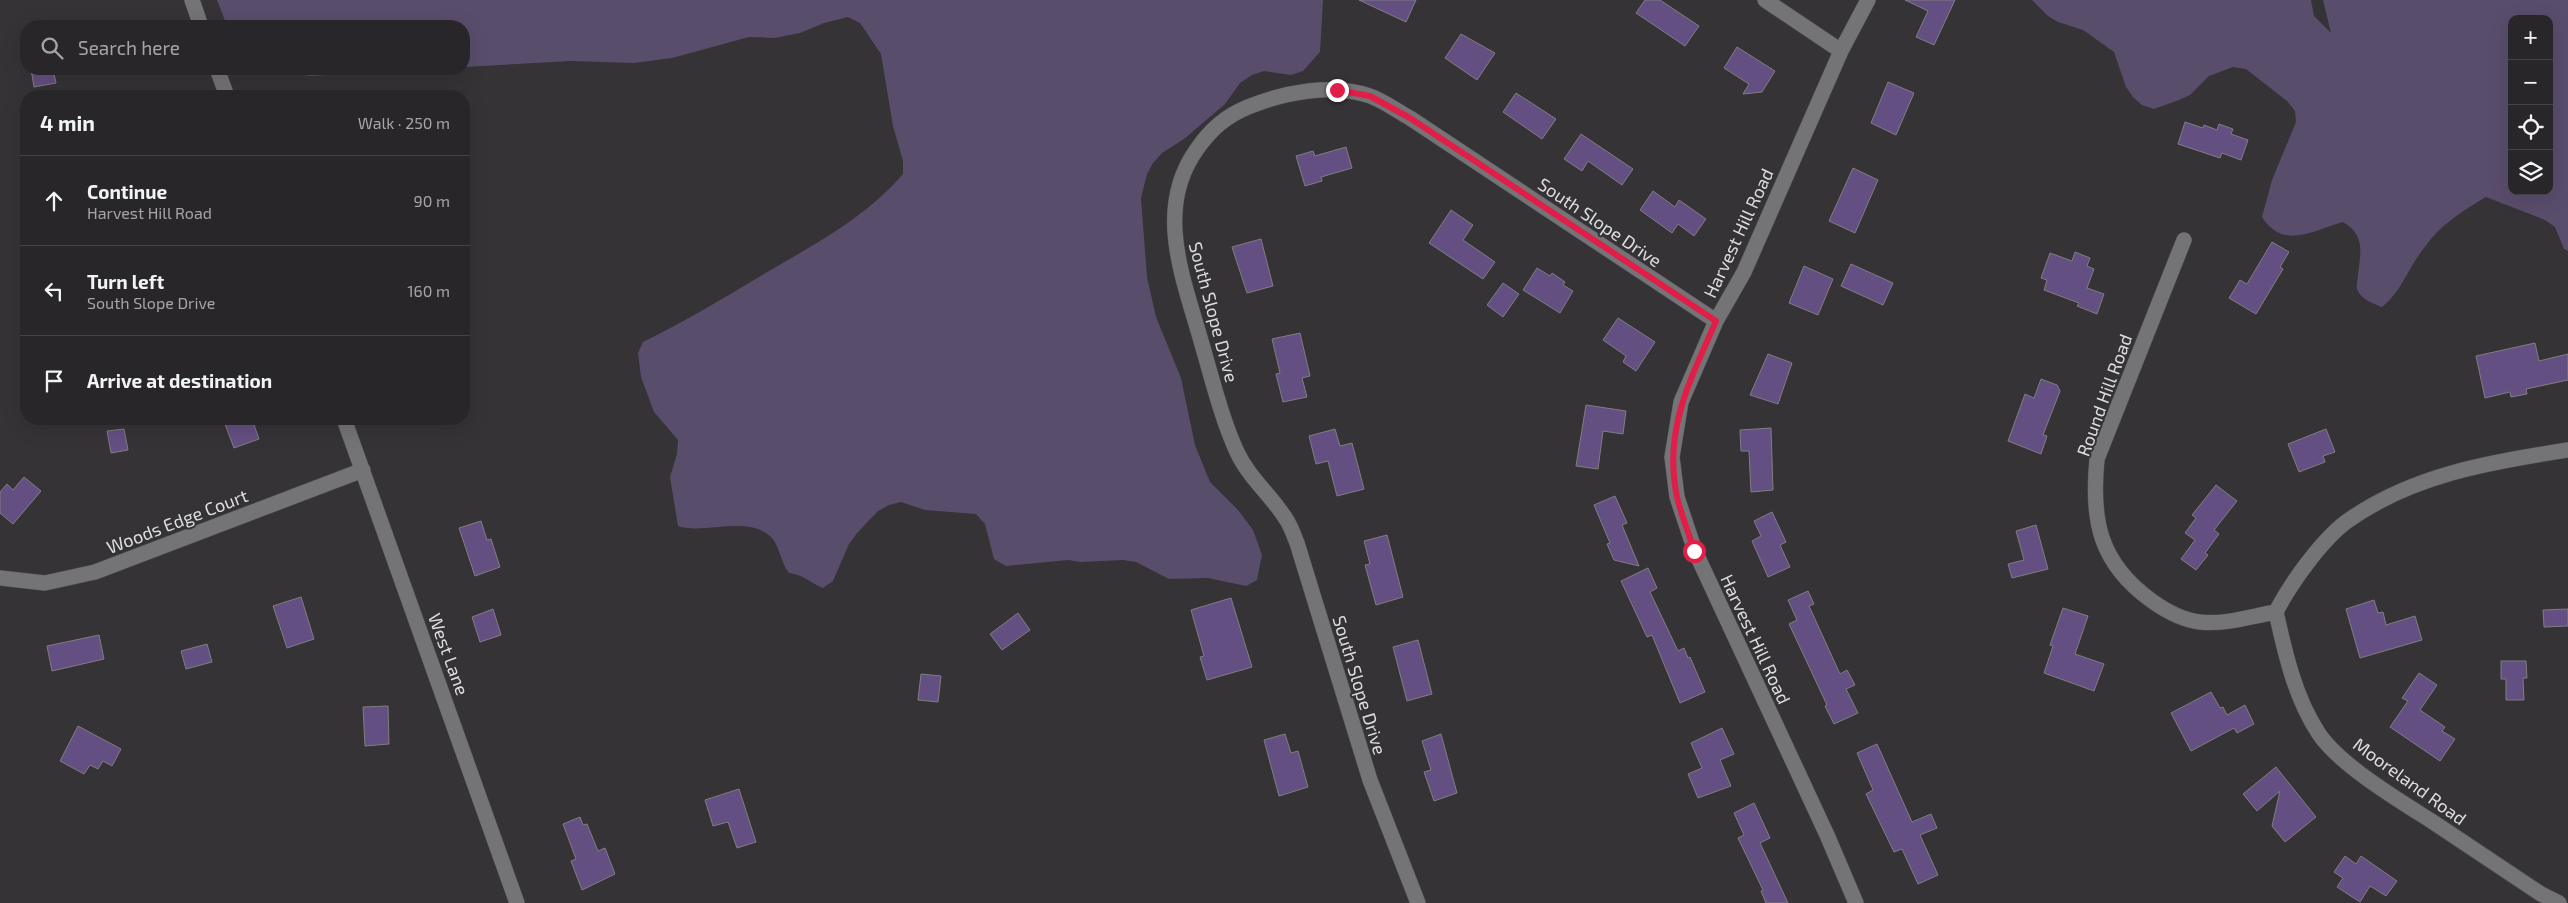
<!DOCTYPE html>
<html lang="en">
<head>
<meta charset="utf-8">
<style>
	:root { --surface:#282628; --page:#302e30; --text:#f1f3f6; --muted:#a5a5a8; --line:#444345 }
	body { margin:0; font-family:"Exo 2",sans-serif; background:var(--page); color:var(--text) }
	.controls { position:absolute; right:15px; top:15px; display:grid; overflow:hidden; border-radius:10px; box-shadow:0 5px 20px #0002 }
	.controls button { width:45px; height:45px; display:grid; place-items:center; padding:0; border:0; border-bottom:1px solid var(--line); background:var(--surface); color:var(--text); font:25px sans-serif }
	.stop { position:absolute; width:15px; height:15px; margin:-11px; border:4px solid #e11d48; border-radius:50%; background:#fff }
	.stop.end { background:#e11d48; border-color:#fff; box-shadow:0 1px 5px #0008 }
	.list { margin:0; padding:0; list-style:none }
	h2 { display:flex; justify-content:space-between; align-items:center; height:65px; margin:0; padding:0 20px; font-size:21px }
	h2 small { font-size:16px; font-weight:400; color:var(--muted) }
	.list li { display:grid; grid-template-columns:32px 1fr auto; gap:15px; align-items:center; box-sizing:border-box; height:90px; padding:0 20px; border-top:1px solid var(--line) }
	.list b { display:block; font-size:19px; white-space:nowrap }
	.list p { margin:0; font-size:16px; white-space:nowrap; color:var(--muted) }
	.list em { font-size:16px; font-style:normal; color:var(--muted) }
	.icon { flex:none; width:28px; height:28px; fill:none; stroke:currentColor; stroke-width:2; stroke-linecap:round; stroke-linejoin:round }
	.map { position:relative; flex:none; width:2568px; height:903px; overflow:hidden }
	.search { position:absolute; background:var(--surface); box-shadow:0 5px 20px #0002; left:20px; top:20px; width:450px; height:55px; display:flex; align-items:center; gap:12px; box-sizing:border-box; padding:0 18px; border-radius:20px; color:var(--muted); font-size:19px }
	.panel { position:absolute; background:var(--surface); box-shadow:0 5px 20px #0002; left:20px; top:90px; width:450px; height:335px; border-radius:20px }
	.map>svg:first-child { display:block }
	.green { fill:#594d6c; fill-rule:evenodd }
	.building { fill:#644f82; stroke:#7f7e81 }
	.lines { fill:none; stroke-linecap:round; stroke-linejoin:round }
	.minor-casing { stroke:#525154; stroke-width:16 }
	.minor { stroke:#747376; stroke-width:15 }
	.route { stroke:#e11d48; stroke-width:6 }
	.labels { text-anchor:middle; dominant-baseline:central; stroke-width:4; stroke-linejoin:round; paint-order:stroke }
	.street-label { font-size:18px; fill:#dddddf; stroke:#353336 }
</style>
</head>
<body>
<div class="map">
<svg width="2568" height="903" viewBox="0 0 2568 903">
	<rect width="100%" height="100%" fill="#353336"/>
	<path class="green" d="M 217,0 L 1323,0 L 1320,52 L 1303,71 L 1291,75 L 1264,71 L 1252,75 L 1240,83 L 1225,104 L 1184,139 L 1162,153 L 1153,163 L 1147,174 L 1141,198 L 1147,277 L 1156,317 L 1181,378 L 1195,445 L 1210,482 L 1238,510 L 1253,530 L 1262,555 L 1257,580 L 1246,586 L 1208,578 L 1169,579 L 1136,562 L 1123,560 L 1081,562 L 1068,560 L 1006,566 L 994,559 L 985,524 L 976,514 L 925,510 L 901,502 L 889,505 L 878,511 L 857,533 L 849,544 L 833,581 L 823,588 C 809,582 804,575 789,573 C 781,563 780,548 772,538 C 750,514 703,535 678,526 L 670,477 L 677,454 L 678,440 L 654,412 L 641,377 L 638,353 L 643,342 C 686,321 727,296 769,271 C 817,243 866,217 903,174 L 903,161 L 893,126 L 881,54 L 860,23 L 848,17 L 824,23 L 800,33 L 775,38 L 749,37 L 672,58 L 634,63 L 570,61 L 464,67 L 464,26 L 227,26 Z
		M 2032,0 L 2311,0 L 2314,16 L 2331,33 L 2323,0 L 2568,0 L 2568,251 L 2564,249 L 2555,227 L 2545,220 L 2486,197 C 2462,211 2440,225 2424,248 C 2408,268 2402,291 2382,307 C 2374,304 2360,299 2357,289 C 2356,285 2358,278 2358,274 C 2361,251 2365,235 2343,222 C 2312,231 2283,250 2262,217 L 2272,180 L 2296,122 L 2295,111 L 2287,101 L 2246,69 L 2233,67 L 2209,76 L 2190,95 L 2179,100 L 2154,109 L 2142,105 L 2133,97 L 2126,87 L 2114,52 L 2083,30 L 2058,22 L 2048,16 ZM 2512,19 L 2549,19 L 2549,191 L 2512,191 Z
		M 257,69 L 429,69 L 311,76 Z"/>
	<path class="building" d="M 1359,0 L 1416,0 L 1406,22 Z
		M 1645,0 L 1660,0 L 1699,26 L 1685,46 L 1636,13 Z
		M 1905,0 L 1955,0 L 1934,45 L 1916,37 L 1928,11 Z
		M 1461,34 L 1495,53 L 1477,80 L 1445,58 Z
		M 1737,47 L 1775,71 L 1762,92 L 1743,94 L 1749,84 L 1724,68 Z
		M 31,69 L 53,69 L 56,83 L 34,87 Z
		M 1888,82 L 1914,93 L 1896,135 L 1871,123 Z
		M 1516,93 L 1556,119 L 1542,139 L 1503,112 Z
		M 2185,122 L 2203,128 L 2204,125 L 2217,130 L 2219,124 L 2233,129 L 2231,134 L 2248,140 L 2241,160 L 2222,153 L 2220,158 L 2178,144 Z
		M 1581,134 L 1633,169 L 1622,185 L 1588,161 L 1582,171 L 1564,159 Z
		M 1346,147 L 1352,168 L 1321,177 L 1322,181 L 1305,186 L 1296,156 L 1313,151 L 1315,156 Z
		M 1853,168 L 1878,180 L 1855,233 L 1829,221 Z
		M 1653,191 L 1675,207 L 1679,200 L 1706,219 L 1694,236 L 1678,224 L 1672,233 L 1640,210 Z
		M 1451,210 L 1473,225 L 1463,240 L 1495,262 L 1483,279 L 1429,243 Z
		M 1261,239 L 1273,286 L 1247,293 L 1232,247 Z
		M 2272,242 L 2289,252 L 2280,267 L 2283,269 L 2256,314 L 2229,298 L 2240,280 L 2247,284 Z
		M 2075,252 L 2090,258 L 2087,266 L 2094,269 L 2087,288 L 2104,294 L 2097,314 L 2077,306 L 2079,303 L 2044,290 L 2047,280 L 2041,278 L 2050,253 L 2072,261 Z
		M 1851,264 L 1893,283 L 1883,305 L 1841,286 Z
		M 1804,266 L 1833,279 L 1818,315 L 1789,303 Z
		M 1537,268 L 1550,276 L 1552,273 L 1565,282 L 1563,285 L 1573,291 L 1560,313 L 1523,290 Z
		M 1503,283 L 1519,294 L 1503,317 L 1487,305 Z
		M 1618,318 L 1655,342 L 1636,371 L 1623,362 L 1626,356 L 1603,340 Z
		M 1300,333 L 1310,376 L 1302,378 L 1307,397 L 1283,402 L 1276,374 L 1280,373 L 1272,339 Z
		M 2535,343 L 2539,361 L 2568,354 L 2568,380 L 2526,389 L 2527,394 L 2511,397 L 2510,392 L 2485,398 L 2476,356 Z
		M 1768,354 L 1792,363 L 1778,404 L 1750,395 Z
		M 2041,379 L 2057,385 L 2060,391 L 2043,435 L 2047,436 L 2041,454 L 2008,441 L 2025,394 L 2034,398 Z
		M 1586,405 L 1626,411 L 1623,434 L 1603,431 L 1598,469 L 1576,466 Z
		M 223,419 L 252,419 L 259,439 L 234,448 Z
		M 1771,428 L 1773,490 L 1751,492 L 1749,451 L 1741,451 L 1740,430 Z
		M 124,429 L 128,450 L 111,453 L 107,431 Z
		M 1335,429 L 1340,446 L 1352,443 L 1364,489 L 1337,496 L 1328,461 L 1316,464 L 1309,436 Z
		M 2326,429 L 2335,452 L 2323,456 L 2325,462 L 2299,472 L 2288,444 Z
		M 24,477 L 41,491 L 13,524 L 0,513 L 0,492 L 7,484 L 13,490 Z
		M 2216,485 L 2237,501 L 2214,530 L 2219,534 L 2205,553 L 2208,555 L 2196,570 L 2181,559 L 2195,540 L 2185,533 L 2196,518 L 2192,515 Z
		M 1615,496 L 1627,523 L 1622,525 L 1639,566 L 1614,560 L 1607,544 L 1610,543 L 1594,505 Z
		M 1772,512 L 1786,542 L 1780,545 L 1790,567 L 1768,577 L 1752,541 L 1761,536 L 1754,521 Z
		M 481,521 L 487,540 L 491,539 L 500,567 L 475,576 L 459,528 Z
		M 2036,525 L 2048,569 L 2012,578 L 2008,564 L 2024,560 L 2016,531 Z
		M 1387,535 L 1403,597 L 1376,605 L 1365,565 L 1370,564 L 1364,541 Z
		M 1648,568 L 1657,588 L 1650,592 L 1678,651 L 1684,648 L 1688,658 L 1690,657 L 1705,692 L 1680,703 L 1652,635 L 1647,637 L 1621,581 Z
		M 1808,591 L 1814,604 L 1809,606 L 1840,674 L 1847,670 L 1855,685 L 1846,689 L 1858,713 L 1834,724 L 1825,706 L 1827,705 L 1789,624 L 1797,620 L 1788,600 Z
		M 301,597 L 314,639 L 287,648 L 273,606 Z
		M 1231,598 L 1252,667 L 1207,680 L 1200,657 L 1204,656 L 1191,610 Z
		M 2374,600 L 2378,613 L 2383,612 L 2386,625 L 2415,616 L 2422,640 L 2360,658 L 2346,609 Z
		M 2063,608 L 2088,616 L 2075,654 L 2104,664 L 2094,691 L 2044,673 L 2053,646 L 2050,645 Z
		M 493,609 L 501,635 L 480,642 L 472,617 Z
		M 2568,609 L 2568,626 L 2544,627 L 2543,610 Z
		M 1018,613 L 1030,630 L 1002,650 L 990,634 Z
		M 99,635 L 104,659 L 52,671 L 47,646 Z
		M 1418,640 L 1432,694 L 1407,701 L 1393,647 Z
		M 207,644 L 212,662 L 186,669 L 181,651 Z
		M 2501,661 L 2526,661 L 2527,678 L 2523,678 L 2524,700 L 2506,700 L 2506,679 L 2501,679 Z
		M 2419,673 L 2437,685 L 2420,710 L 2445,727 L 2442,731 L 2455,739 L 2440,761 L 2390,727 L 2408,701 L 2402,698 Z
		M 921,674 L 941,676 L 938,702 L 918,700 Z
		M 2211,692 L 2220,708 L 2223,707 L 2227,715 L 2245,705 L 2254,724 L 2237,733 L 2234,728 L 2191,751 L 2171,713 Z
		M 388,706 L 389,744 L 365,746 L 363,707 Z
		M 78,726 L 121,749 L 112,766 L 103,761 L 98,769 L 90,765 L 84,774 L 60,761 Z
		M 1722,728 L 1734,754 L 1720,760 L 1731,786 L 1698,798 L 1688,774 L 1702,768 L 1691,743 Z
		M 1285,734 L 1291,753 L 1298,751 L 1308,787 L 1279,796 L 1264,740 Z
		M 1441,734 L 1457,793 L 1434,801 L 1424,772 L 1431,770 L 1422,741 Z
		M 1877,744 L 1912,822 L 1931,814 L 1937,828 L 1920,835 L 1938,875 L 1918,884 L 1902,849 L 1894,852 L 1866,794 L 1873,790 L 1857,753 Z
		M 2276,767 L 2316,817 L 2285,842 L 2272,826 L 2280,791 L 2257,811 L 2243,794 Z
		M 739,789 L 756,842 L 737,848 L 728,822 L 713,826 L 705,800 Z
		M 1754,803 L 1770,838 L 1760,843 L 1788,903 L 1766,903 L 1761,891 L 1763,890 L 1738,838 L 1744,835 L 1734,813 Z
		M 580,817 L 583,825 L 587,824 L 598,851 L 605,848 L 615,874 L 582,890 L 571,861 L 576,859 L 563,824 Z
		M 2345,856 L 2356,864 L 2361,856 L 2397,881 L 2386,896 L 2370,886 L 2360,902 L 2337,887 L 2343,878 L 2334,872 Z"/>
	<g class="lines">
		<g class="minor-casing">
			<path id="minor" d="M 192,0 L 201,26
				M 1765,0 L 1841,51
				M 217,69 L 227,96
				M 2184,240 L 2097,459 C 2091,520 2099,563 2152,601 C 2166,611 2182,620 2200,622 C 2225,625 2252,616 2276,612
				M 344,419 L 517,903
				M 0,578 L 45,583 L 95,572 L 363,470
				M 1418,903 L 1370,780 L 1297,543 C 1294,536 1291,526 1286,519 C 1272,496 1249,478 1237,452 C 1221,417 1212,378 1201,341 C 1183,277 1154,209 1197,149 C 1211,129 1226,116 1248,107 C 1285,92 1332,83 1370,96 C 1384,101 1397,111 1410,118 L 1716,321
				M 1856,903 L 1827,835 L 1695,551 L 1677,497 L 1672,457 L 1681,402 L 1716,321 L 1744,272 L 1841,51 L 1868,0
				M 2559,903 L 2541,894 C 2505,870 2469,846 2433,822 C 2400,801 2341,766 2319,734 C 2295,698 2285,653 2276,612 C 2290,584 2321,541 2346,522 C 2411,475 2490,462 2568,450"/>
		</g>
		<use href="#minor" class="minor"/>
	</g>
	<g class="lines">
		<path class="route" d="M 1337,90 L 1370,96 L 1410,118 L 1716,321 C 1690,381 1663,430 1677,497 C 1681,515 1689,533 1694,551"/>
	</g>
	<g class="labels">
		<g class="street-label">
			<text transform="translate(1600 222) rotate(34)">South Slope Drive</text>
			<text transform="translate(1738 233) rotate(-65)">Harvest Hill Road</text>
			<text transform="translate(1214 312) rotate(75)">South Slope Drive</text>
			<text transform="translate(2104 395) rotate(-70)">Round Hill Road</text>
			<text transform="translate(177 521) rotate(-21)">Woods Edge Court</text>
			<text transform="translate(1756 639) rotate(65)">Harvest Hill Road</text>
			<text transform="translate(449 654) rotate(70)">West Lane</text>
			<text transform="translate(1360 685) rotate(73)">South Slope Drive</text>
			<text transform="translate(2410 781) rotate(36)">Mooreland Road</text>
		</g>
	</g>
</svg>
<div class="controls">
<button>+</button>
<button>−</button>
<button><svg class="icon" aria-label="locate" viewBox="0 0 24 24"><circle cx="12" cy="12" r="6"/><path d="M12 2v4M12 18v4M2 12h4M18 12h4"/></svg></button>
<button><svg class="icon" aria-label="layers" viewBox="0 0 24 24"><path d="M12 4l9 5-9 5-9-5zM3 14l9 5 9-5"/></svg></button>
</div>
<div class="stop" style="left:1694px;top:551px"></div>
<div class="stop end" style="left:1337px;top:90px"></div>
<div class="search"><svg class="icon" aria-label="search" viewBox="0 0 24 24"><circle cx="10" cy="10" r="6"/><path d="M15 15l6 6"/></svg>Search here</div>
<section class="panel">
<h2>4 min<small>Walk · 250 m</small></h2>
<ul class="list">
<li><svg class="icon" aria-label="ahead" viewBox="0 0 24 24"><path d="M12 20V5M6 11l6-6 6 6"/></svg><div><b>Continue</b><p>Harvest Hill Road</p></div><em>90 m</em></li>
<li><svg class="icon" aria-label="left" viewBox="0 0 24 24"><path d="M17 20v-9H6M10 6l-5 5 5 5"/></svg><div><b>Turn left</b><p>South Slope Drive</p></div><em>160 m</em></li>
<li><svg class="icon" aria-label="arrive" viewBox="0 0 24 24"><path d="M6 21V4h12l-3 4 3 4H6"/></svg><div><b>Arrive at destination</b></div></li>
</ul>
</section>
</div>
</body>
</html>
